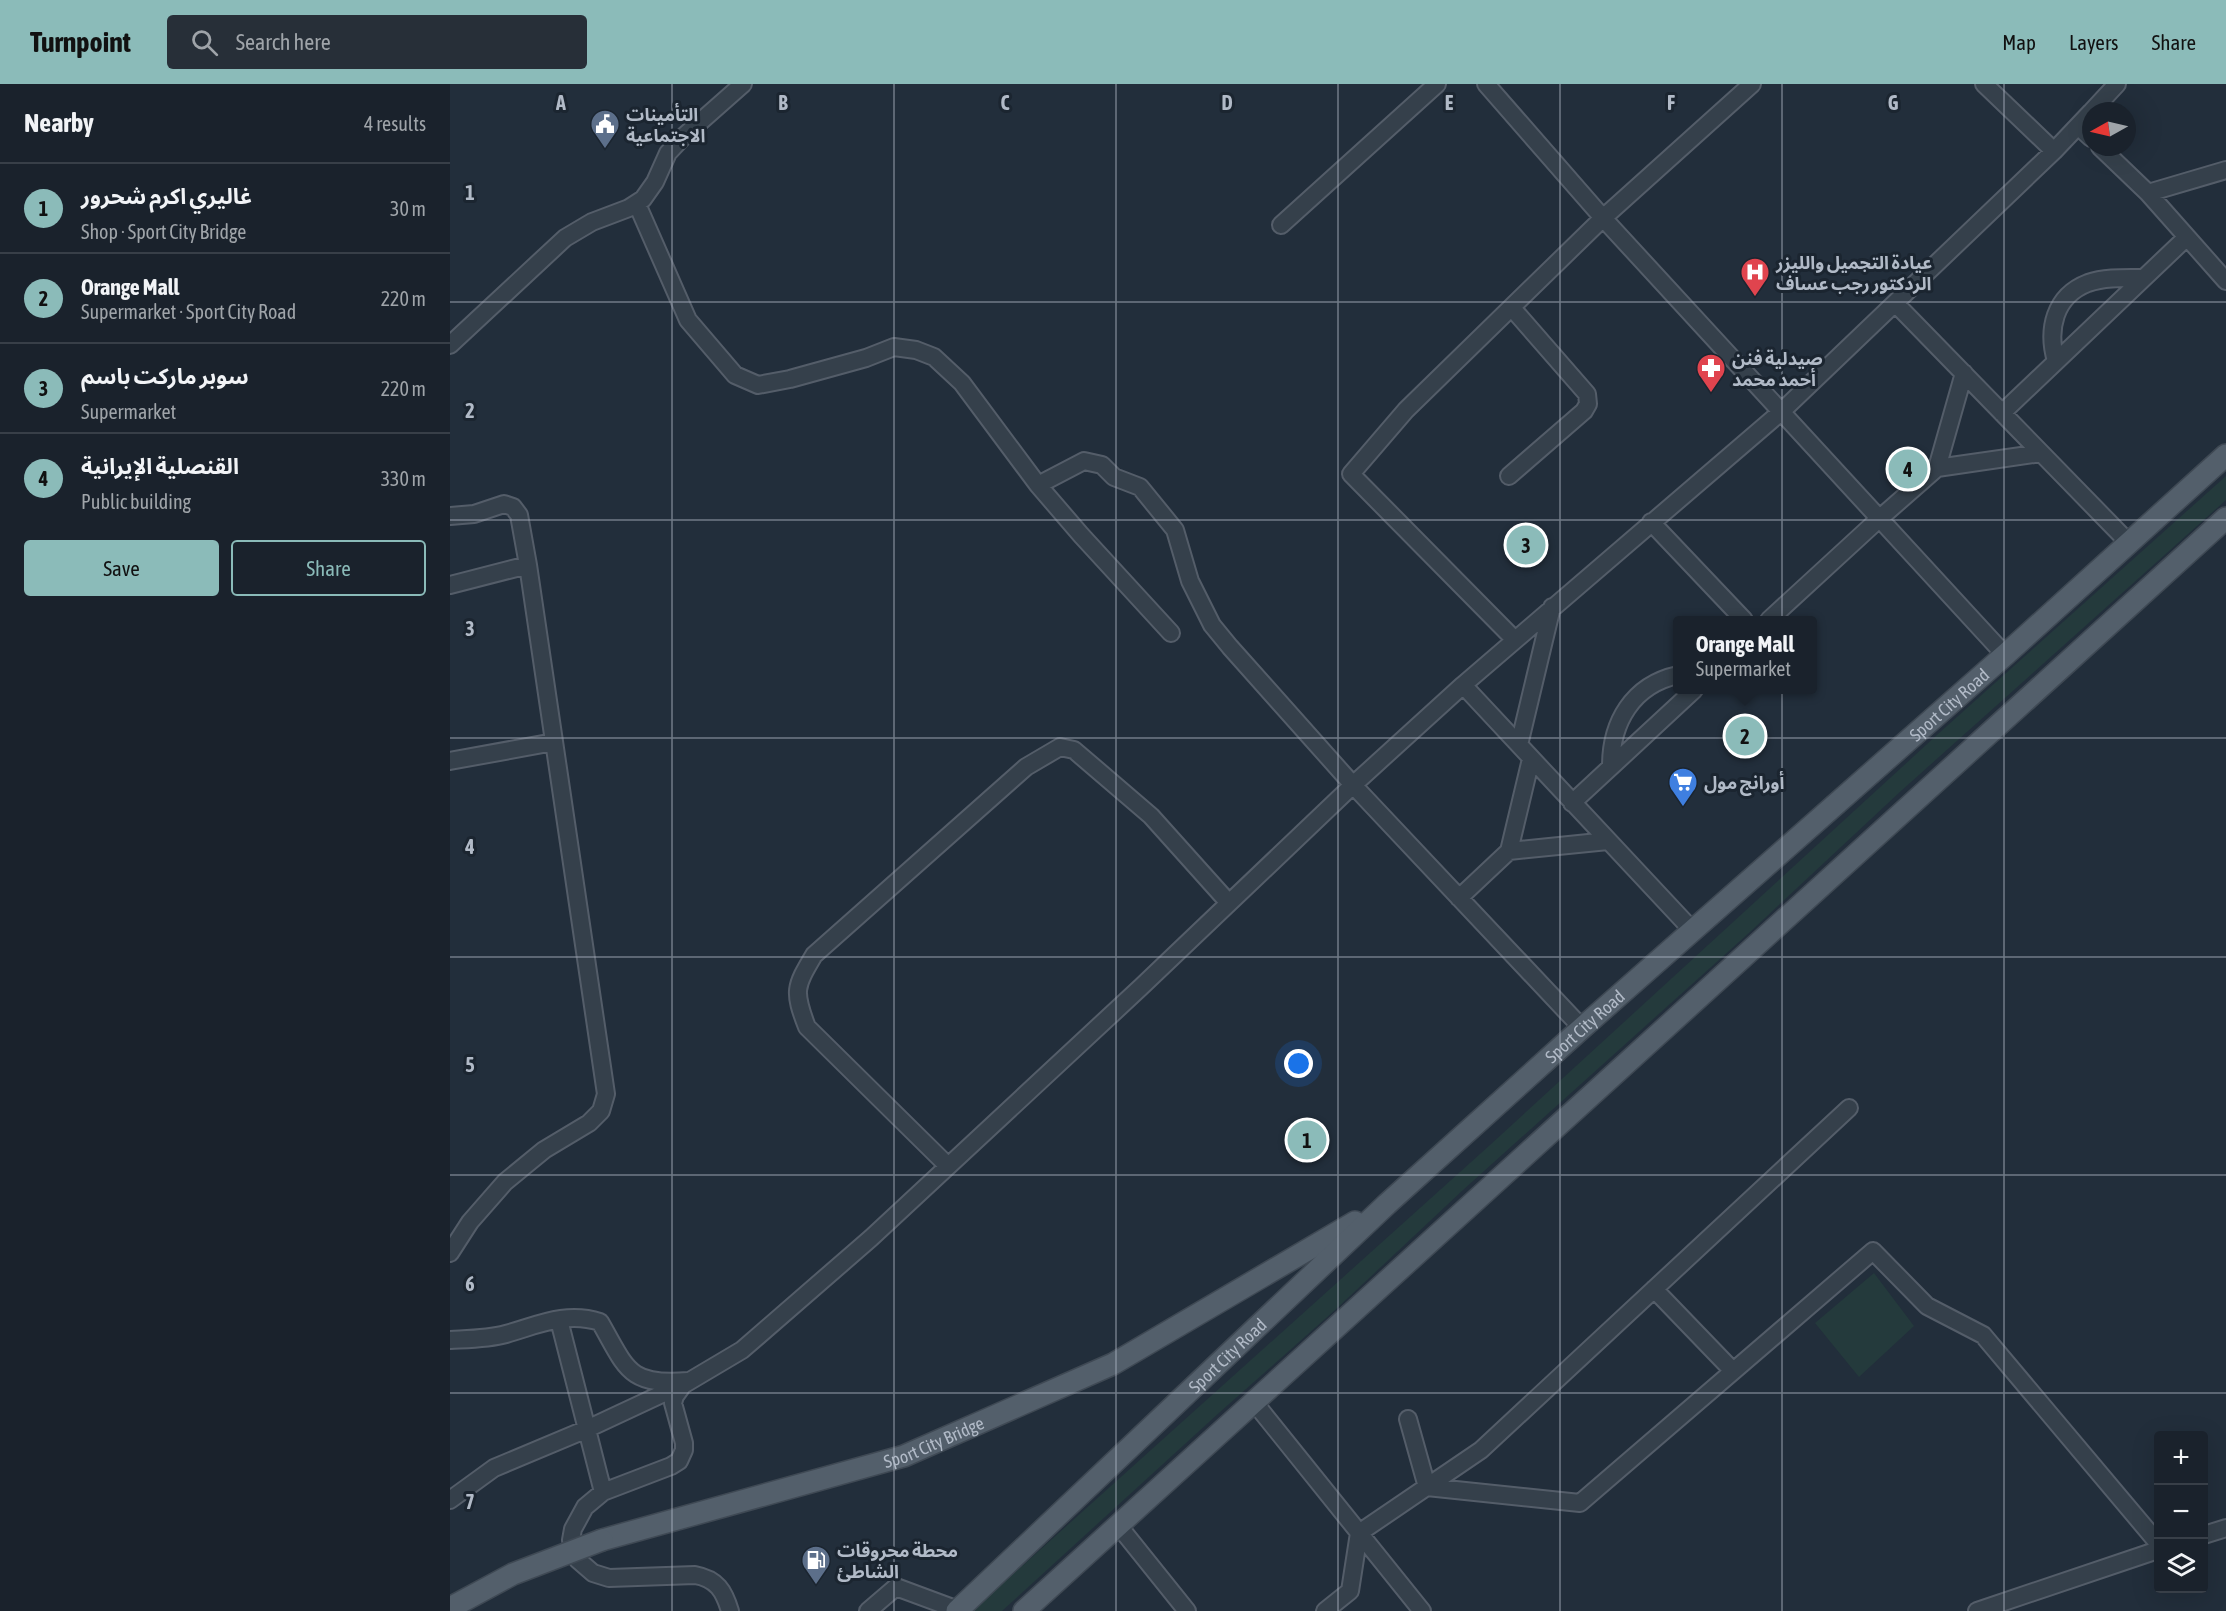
<!DOCTYPE html>
<html lang="en">
<head>
<meta charset="utf-8">
<style>
	:root { --surface:#1a222c; --page:#272f38; --text:#f1f3f6; --muted:#9fa4a9; --line:#383f48; --accent:#8bbbb9 }
	body { margin:0; font-family:"Asap Condensed","Noto Sans Arabic",sans-serif; background:var(--page); color:var(--text) }
	.controls { position:absolute; right:18px; bottom:18px; display:grid; overflow:hidden; border-radius:6px; box-shadow:0 6px 24px #0002 }
	.controls button { width:54px; height:54px; display:grid; place-items:center; padding:0; border:0; border-bottom:2px solid var(--line); background:var(--surface); color:var(--text); font:30px sans-serif }
	.compass { position:absolute; left:1632px; top:18px; width:54px; height:54px; border-radius:50%; background:var(--surface); box-shadow:0 6px 24px #0002; rotate:262deg }
	.you { position:absolute; left:849px; top:980px; width:21px; height:21px; margin:-15px; border:4px solid #fff; border-radius:50%; background:#1a73e8; box-shadow:0 0 0 9px #1a73e833 }
	.badge { display:grid; place-items:center; width:39px; height:39px; border-radius:50%; background:var(--accent); color:#111; font-size:20px; font-weight:700 }
	.pin { position:absolute; translate:-50% -50%; border:3px solid #fff; box-shadow:0 2px 6px #0006 }
	.popup { position:absolute; left:1223px; top:532px; width:144px; height:78px; box-sizing:border-box; display:grid; place-content:center; border-radius:6px; background:var(--surface); filter:drop-shadow(0 2px 4px #0005); font-size:20px; white-space:nowrap; color:var(--muted) }
	.popup b { font-size:22px; color:var(--text) }
	.popup::after { content:''; position:absolute; left:50%; top:100%; margin-left:-12px; border:12px solid transparent; border-top-color:var(--surface) }
	.list { margin:0; padding:0; list-style:none }
	h2 { display:flex; justify-content:space-between; align-items:center; height:78px; margin:0; padding:0 24px; font-size:26px }
	h2 small { font-size:20px; font-weight:400; color:var(--muted) }
	.list li { display:grid; grid-template-columns:39px 1fr auto; gap:18px; align-items:center; box-sizing:border-box; height:90px; padding:0 24px; border-top:2px solid var(--line) }
	.list b { display:block; font-size:22px; white-space:nowrap }
	.list p { margin:0; font-size:20px; white-space:nowrap; color:var(--muted) }
	.list em { font-size:20px; font-style:normal; color:var(--muted) }
	.actions { display:flex; gap:12px; padding:18px 24px }
	.actions a { flex:1; padding:14px 0; border:2px solid var(--accent); border-radius:6px; text-align:center; font-size:21px; color:var(--accent) }
	.actions .main { background:var(--accent); color:#111 }
	.icon { flex:none; width:33px; height:33px; fill:none; stroke:currentColor; stroke-width:2; stroke-linecap:round; stroke-linejoin:round }
	.map { position:relative; flex:none; width:1776px; height:1527px; overflow:hidden }
	header { display:flex; align-items:center; gap:36px; box-sizing:border-box; height:84px; padding:0 30px; background:var(--accent); color:#111 }
	header strong { font-size:28px }
	nav { display:flex; gap:33px; margin-inline-start:auto; font-size:21px }
	.search { width:420px; height:54px; background:var(--page); display:flex; align-items:center; gap:15px; box-sizing:border-box; padding:0 21px; border-radius:6px; color:var(--muted); font-size:22px }
	main { display:flex }
	aside { flex:1; background:var(--surface) }
	.map>svg:first-child { display:block }
	.green { fill:#243a3c }
	.lines { fill:none; stroke-linecap:round; stroke-linejoin:round }
	.minor-casing { stroke:#545d69; stroke-width:20 }
	.major-casing { stroke:#3f4954; stroke-width:24 }
	.minor { stroke:#35404b; stroke-width:16 }
	.major { stroke:#535f6b; stroke-width:21 }
	.major-bridge-casing { stroke:#3f4954; stroke-width:24; stroke-linecap:butt }
	.major-bridge { stroke:#535f6b; stroke-width:21 }
	.grid { fill:none; stroke:#b1bac7; stroke-width:1.5; stroke-opacity:0.55 }
	.labels { text-anchor:middle; dominant-baseline:central; stroke-width:6; stroke-linejoin:round; paint-order:stroke }
	.poi-label { font-size:18px; font-weight:bold; fill:#b1bac7; stroke:#1b2530; text-anchor:start }
	.street-label { font-size:18px; fill:#b1bac7; stroke:#1b2530 }
	.grid-label { font-size:20px; text-anchor:middle; font-weight:bold; fill:#b1bac7; stroke:#1b2530; stroke-width:6; stroke-linejoin:round; paint-order:stroke }
</style>
</head>
<body>
<header>
<strong>Turnpoint</strong>
<div class="search"><svg class="icon" aria-label="search" viewBox="0 0 24 24"><circle cx="10" cy="10" r="6"/><path d="M15 15l6 6"/></svg>Search here</div>
<nav><a>Map</a><a>Layers</a><a>Share</a></nav>
</header>
<main>
<aside>
<h2>Nearby<small>4 results</small></h2>
<ul class="list">
<li><span class="badge">1</span><div><b>غاليري اكرم شحرور</b><p>Shop · Sport City Bridge</p></div><em>30 m</em></li>
<li><span class="badge">2</span><div><b>Orange Mall</b><p>Supermarket · Sport City Road</p></div><em>220 m</em></li>
<li><span class="badge">3</span><div><b>سوبر ماركت باسم</b><p>Supermarket</p></div><em>220 m</em></li>
<li><span class="badge">4</span><div><b>القنصلية الإيرانية</b><p>Public building</p></div><em>330 m</em></li>
</ul>
<div class="actions"><a class="main">Save</a><a>Share</a></div>
</aside>
<div class="map">
<svg width="1776" height="1527" viewBox="0 0 1776 1527">
	<rect width="100%" height="100%" fill="#222e3b"/>
	<path class="green" d="M 1776,392 L 1776,416 L 1451,707 L 1300,848 L 1013,1106 L 884,1227 L 770,1328 L 552,1527 L 522,1527 L 1040,1061 L 1488,650 Z
		M 1424,1189 L 1464,1242 L 1409,1293 L 1365,1239 Z"/>
	<g class="lines">
		<g class="minor-casing">
			<path id="minor" d="M 1036,0 L 1153,134 L 1555,571
				M 1534,0 L 1604,67
				M 1642,27 L 1667,0
				M 1628,42 L 1641,54
				M 1650,63 L 1698,109 L 1776,197
				M 1698,109 L 1776,86
				M 187,120 L 238,236 L 285,291 L 308,301 L 340,295 L 416,274 L 444,263 L 466,266 L 484,273 L 512,299 L 588,401 L 631,451 L 721,549
				M 831,141 L 987,0
				M 1445,219 L 1679,459
				M 0,261 L 115,154 L 142,138 L 179,124 L 193,115 L 205,98 L 218,69 L 233,53 L 293,0
				M 1606,277 C 1597,246 1604,212 1638,199 C 1655,193 1675,194 1693,194
				M 1552,329 L 1737,153
				M 1487,384 L 1514,289
				M 1059,392 L 1134,327 L 1138,320 L 1137,310 L 1062,224
				M 588,401 L 634,377 L 652,381 L 664,393 L 690,403 L 725,446 L 740,497 L 762,541 L 780,563 L 903,701 L 1132,944
				M 0,432 L 24,430 L 54,420 L 63,423 L 69,431 L 78,481 L 156,1010 L 151,1027 L 139,1039 L 94,1066 L 55,1098 L 20,1138 L 0,1169
				M 1201,438 L 1294,536
				M 0,501 L 78,481
				M 1319,536 L 1430,434 L 1487,384 L 1591,369
				M 1064,555 L 901,390 L 956,326 L 1153,134 L 1302,0
				M 1013,601 L 1243,847
				M 1069,661 L 1102,523
				M 0,677 L 104,658
				M 1161,682 C 1161,639 1182,601 1228,591
				M 1122,719 L 1244,606
				M 1059,767 L 1158,757
				M 1009,814 L 1059,767 L 1081,675
				M 498,1082 L 357,943 C 343,907 345,903 364,871 L 576,683 L 610,663 L 624,666 L 701,732 L 779,819
				M 1204,1205 L 1283,1287
				M 109,1236 L 153,1408
				M 0,1256 C 18,1255 38,1255 56,1250 C 88,1241 116,1227 150,1238 C 177,1285 178,1302 238,1297
				M 804,1318 L 972,1527
				M 958,1335 L 977,1403 L 1130,1419 L 1423,1167 L 1477,1222 L 1533,1251 L 1708,1459
				M 0,1416 L 44,1384 L 137,1345 L 229,1302
				M 668,1441 L 737,1527
				M 1754,1451 L 1776,1444
				M 280,1527 C 274,1507 267,1495 245,1491 L 159,1494 L 143,1489 L 128,1476 L 123,1467 L 121,1456 L 123,1445 L 135,1423 L 153,1408 L 221,1382 L 229,1377 L 234,1366 L 234,1359 L 223,1319 L 225,1312 L 233,1301 L 292,1266 L 421,1154 L 691,903 L 903,701 L 1013,601 L 1332,327 L 1604,67 L 1641,28
				M 418,1527 L 446,1503 L 508,1526
				M 875,1527 L 900,1507 L 909,1449 L 1031,1366 L 1399,1024
				M 1527,1527 L 1708,1466"/>
		</g>
		<g class="major-casing">
			<g id="major">
				<path id="s1" d="M 152,1456 L 454,1372 L 663,1280 L 905,1138"/>
				<path id="s2" d="M 507,1527 L 937,1120 L 1132,944 L 1555,571 L 1776,371"/>
				<path d="M 574,1527 L 1776,434"/>
			</g>
		</g>
		<use href="#minor" class="minor"/>
		<use href="#major" class="major"/>
		<g class="major-bridge-casing">
			<path id="major-bridge" d="M 0,1524 L 63,1490 L 152,1456"/>
		</g>
		<use href="#major-bridge" class="major-bridge"/>
	</g>
	<path class="grid" d="M 222,0 L 222,1527M 444,0 L 444,1527M 666,0 L 666,1527M 888,0 L 888,1527M 1110,0 L 1110,1527M 1332,0 L 1332,1527M 1554,0 L 1554,1527M 0,218 L 1776,218M 0,436 L 1776,436M 0,654 L 1776,654M 0,873 L 1776,873M 0,1091 L 1776,1091M 0,1309 L 1776,1309"/>
	<defs>
		<g id="civic-pin" transform="scale(1.5)"><path d="M0 17L-7.5 6A9.5 9.5 0 1 1 7.5 6Z" fill="#5c6f8a" stroke="#1b2530"/><path d="M-.6-6.5H3V-4.5H.6V-3L4-1V1h2V6H-6V1h2V-1L-.6-3ZM-1.2 2.5V6h2.4V2.5Z" fill="#fff"/></g>
		<g id="hospital-pin" transform="scale(1.5)"><path d="M0 17L-7.5 6A9.5 9.5 0 1 1 7.5 6Z" fill="#e0444e" stroke="#1b2530"/><path d="M-5-5h3v3.5h4V-5h3V5h-3V1.5h-4V5h-3Z" fill="#fff"/></g>
		<g id="pharmacy-pin" transform="scale(1.5)"><path d="M0 17L-7.5 6A9.5 9.5 0 1 1 7.5 6Z" fill="#e0444e" stroke="#1b2530"/><path d="M-2-6h4v4h4v4h-4v4h-4v-4h-4v-4h4Z" fill="#fff"/></g>
		<g id="supermarket-pin" transform="scale(1.5)"><path d="M0 17L-7.5 6A9.5 9.5 0 1 1 7.5 6Z" fill="#3f7fe0" stroke="#1b2530"/><path d="M-6-5.5h2.5l.6 2H6L4.5 2H-2.5L-4.4-4H-6ZM-1.5 3.2a1.3 1.3 0 1 0 .1 0ZM3 3.2a1.3 1.3 0 1 0 .1 0Z" fill="#fff"/></g>
		<g id="fuel-pin" transform="scale(1.5)"><path d="M0 17L-7.5 6A9.5 9.5 0 1 1 7.5 6Z" fill="#5c6f8a" stroke="#1b2530"/><path d="M-5.5-6h7V0h2V4h1.3V-2.5L3-4.5l.8-.8L6-3V5H2.5V1h-1V6h-7ZM-4.2-4.7v3.2H.2V-4.7Z" fill="#fff"/></g>
	</defs>
	<g fill-rule="evenodd">
		<use href="#civic-pin" x="155" y="40"/>
		<use href="#hospital-pin" x="1305" y="188"/>
		<use href="#pharmacy-pin" x="1261" y="284"/>
		<use href="#supermarket-pin" x="1233" y="698"/>
		<use href="#fuel-pin" x="366" y="1476"/>
	</g>
	<g class="labels">
		<g class="poi-label">
			<text x="176" y="30">التأمينات<tspan x="176" dy="21">الاجتماعية</tspan></text>
			<text x="1326" y="178">عيادة التجميل والليزر<tspan x="1326" dy="21">الردكتور رجب عساف</tspan></text>
			<text x="1282" y="274">صيدلية فنن<tspan x="1282" dy="21">أحمد محمد</tspan></text>
			<text x="1254" y="698">أورانج مول</text>
			<text x="387" y="1466">محطة محروقات<tspan x="387" dy="21">الشاطئ</tspan></text>
		</g>
		<g class="street-label">
			<text stroke="none"><textPath href="#s2" startOffset="1344">Sport City Road</textPath></text>
			<text stroke="none"><textPath href="#s2" startOffset="858">Sport City Road</textPath></text>
			<text stroke="none"><textPath href="#s2" startOffset="372">Sport City Road</textPath></text>
			<text stroke="none"><textPath href="#s1" startOffset="346">Sport City Bridge</textPath></text>
		</g>
	</g>
	<g class="grid-label">
		<text x="111" y="26">A</text>
		<text x="333" y="26">B</text>
		<text x="555" y="26">C</text>
		<text x="777" y="26">D</text>
		<text x="999" y="26">E</text>
		<text x="1221" y="26">F</text>
		<text x="1443" y="26">G</text>
		<text x="20" y="116">1</text>
		<text x="20" y="334">2</text>
		<text x="20" y="552">3</text>
		<text x="20" y="770">4</text>
		<text x="20" y="988">5</text>
		<text x="20" y="1207">6</text>
		<text x="20" y="1425">7</text>
	</g>
</svg>
<div class="controls">
<button>+</button>
<button>−</button>
<button><svg class="icon" aria-label="layers" viewBox="0 0 24 24"><path d="M12 4l9 5-9 5-9-5zM3 14l9 5 9-5"/></svg></button>
</div>
<svg class="compass" viewBox="-18 -18 36 36"><path d="M0-13l5 13h-10z" fill="#e53935"/><path d="M0 13l5-13h-10z" fill="#9fa4a9"/></svg>
<div class="you"></div>
<div class="pin badge" style="left:857px;top:1056px">1</div>
<div class="pin badge" style="left:1295px;top:652px">2</div>
<div class="popup"><b>Orange Mall</b>Supermarket</div>
<div class="pin badge" style="left:1076px;top:461px">3</div>
<div class="pin badge" style="left:1458px;top:385px">4</div>
</div>
</main>
</body>
</html>
